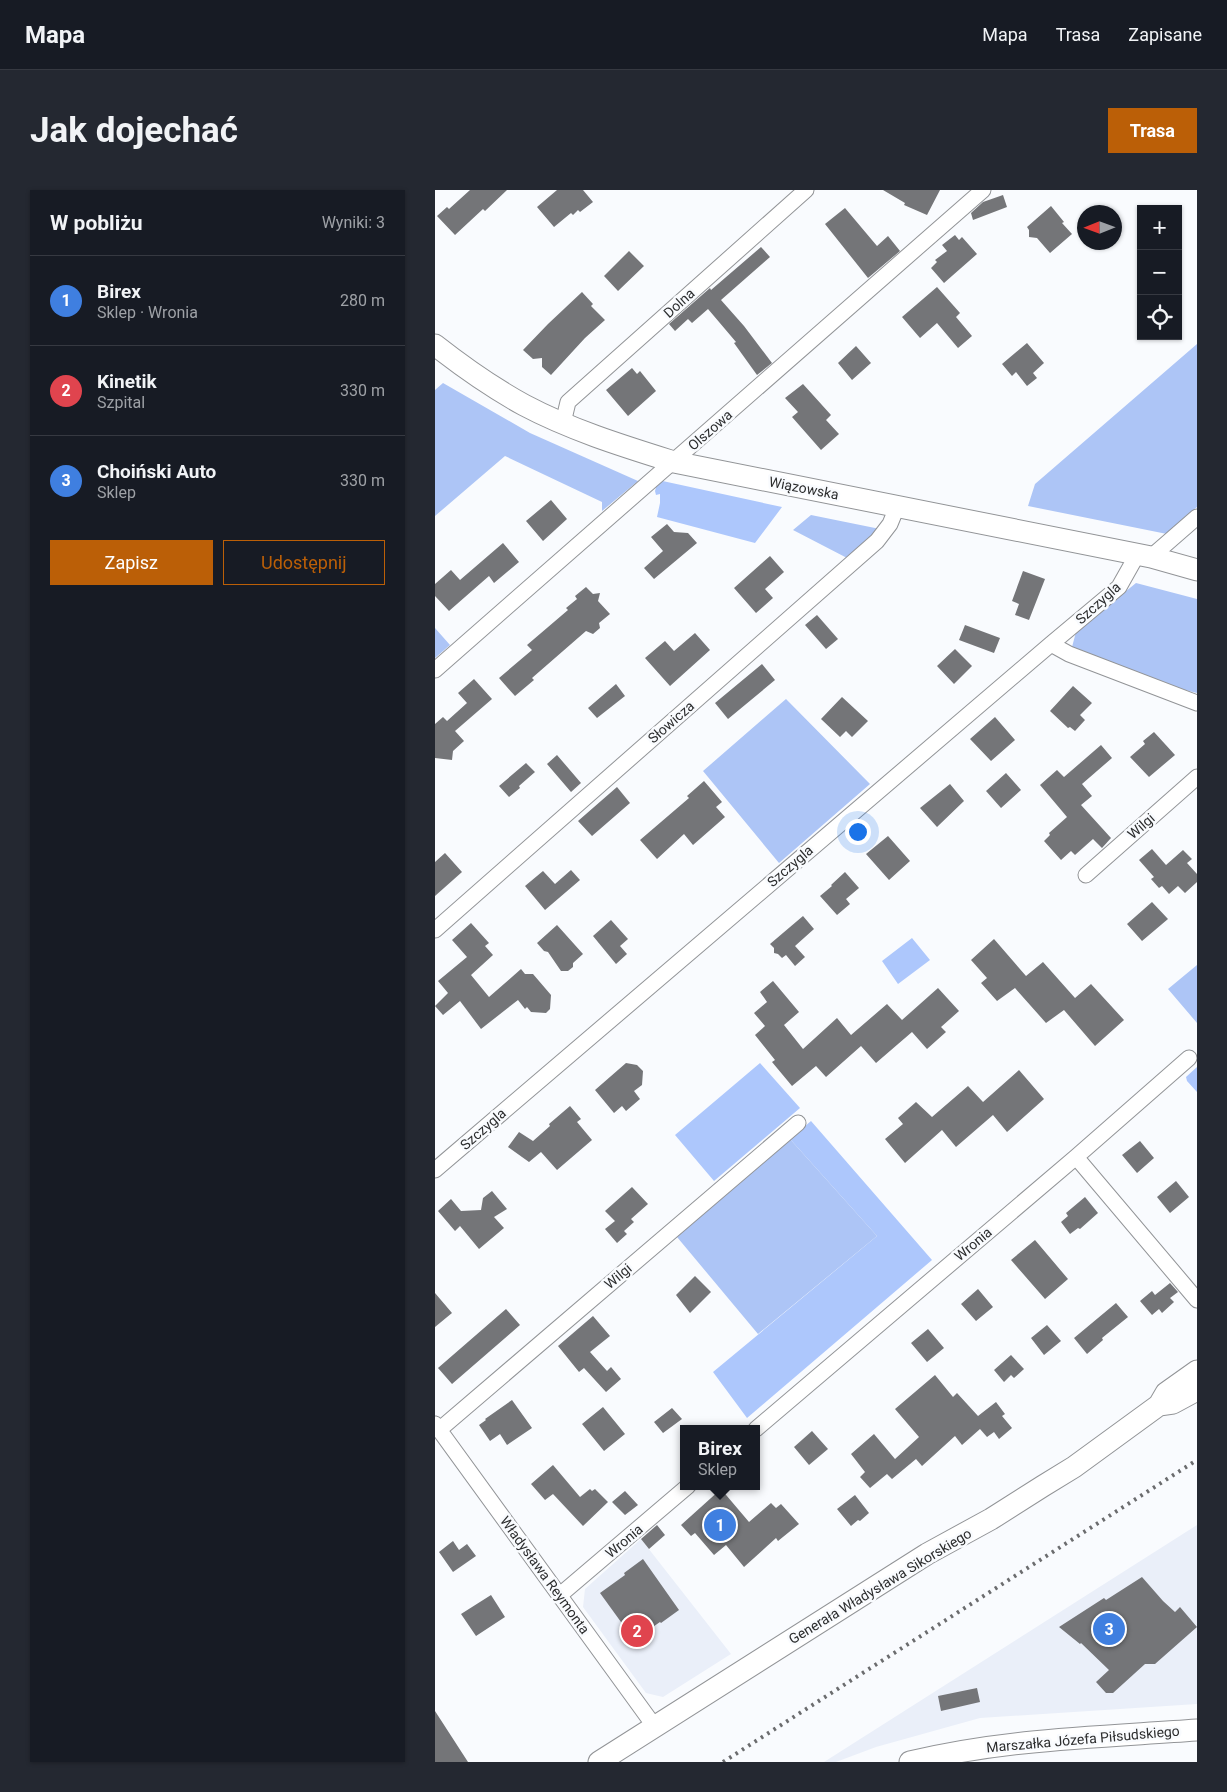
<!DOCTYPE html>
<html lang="pl">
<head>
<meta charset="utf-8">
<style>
	:root { --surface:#171b24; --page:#242831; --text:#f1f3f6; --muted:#9ea1a6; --line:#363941; --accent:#bb5f07 }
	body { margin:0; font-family:Roboto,sans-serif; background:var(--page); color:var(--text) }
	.controls { position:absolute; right:15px; top:15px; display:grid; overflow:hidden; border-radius:0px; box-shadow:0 1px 4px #0004 }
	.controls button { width:45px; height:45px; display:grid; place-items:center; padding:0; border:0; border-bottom:1px solid var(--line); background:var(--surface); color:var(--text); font:25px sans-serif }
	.compass { position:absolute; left:642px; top:15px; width:45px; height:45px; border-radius:50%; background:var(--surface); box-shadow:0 1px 4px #0004; rotate:269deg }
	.you { position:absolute; left:422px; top:641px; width:18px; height:18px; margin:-12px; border:4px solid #fff; border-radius:50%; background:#1a73e8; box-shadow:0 0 0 8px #1a73e833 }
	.badge { display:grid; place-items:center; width:32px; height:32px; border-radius:50%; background:var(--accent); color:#fff; font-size:16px; font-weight:700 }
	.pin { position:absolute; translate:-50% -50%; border:2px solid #fff; box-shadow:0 1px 5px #0006 }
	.popup { position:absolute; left:245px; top:1235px; width:80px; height:65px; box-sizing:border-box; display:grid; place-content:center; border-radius:0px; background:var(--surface); filter:drop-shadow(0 1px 4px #0005); font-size:16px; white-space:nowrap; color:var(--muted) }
	.popup b { font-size:19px; color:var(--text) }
	.popup::after { content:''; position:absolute; left:50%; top:100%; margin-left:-10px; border:10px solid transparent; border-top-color:var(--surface) }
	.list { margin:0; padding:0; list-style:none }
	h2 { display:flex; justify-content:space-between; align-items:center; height:65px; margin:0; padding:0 20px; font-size:21px }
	h2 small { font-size:16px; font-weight:400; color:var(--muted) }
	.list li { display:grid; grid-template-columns:32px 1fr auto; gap:15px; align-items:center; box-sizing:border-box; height:90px; padding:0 20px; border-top:1px solid var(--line) }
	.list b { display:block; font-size:19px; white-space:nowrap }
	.list p { margin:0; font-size:16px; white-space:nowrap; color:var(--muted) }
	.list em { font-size:16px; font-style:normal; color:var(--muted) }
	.actions { display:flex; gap:10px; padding:15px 20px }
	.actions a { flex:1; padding:11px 0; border:1px solid var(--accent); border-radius:0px; text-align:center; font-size:18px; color:var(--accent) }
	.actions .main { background:var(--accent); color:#fff }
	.icon { flex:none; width:28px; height:28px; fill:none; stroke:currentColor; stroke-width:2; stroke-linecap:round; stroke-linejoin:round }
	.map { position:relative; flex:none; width:762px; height:1572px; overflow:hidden; border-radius:0px }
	header { display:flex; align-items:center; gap:30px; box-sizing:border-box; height:70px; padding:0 25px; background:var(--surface); border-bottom:1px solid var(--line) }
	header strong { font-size:24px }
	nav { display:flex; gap:28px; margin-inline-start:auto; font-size:18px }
	.intro { display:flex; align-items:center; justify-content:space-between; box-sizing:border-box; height:120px; padding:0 30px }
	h1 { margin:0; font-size:35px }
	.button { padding:12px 22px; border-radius:0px; background:var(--accent); color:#fff; font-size:18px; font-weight:700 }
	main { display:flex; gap:30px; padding:0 30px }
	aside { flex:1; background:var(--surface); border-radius:0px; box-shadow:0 1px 4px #0004 }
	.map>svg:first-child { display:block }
	.built { fill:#eaeff9 }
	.green { fill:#adc7fc }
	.forest { fill:#adc5f6 }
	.building { fill:#747578 }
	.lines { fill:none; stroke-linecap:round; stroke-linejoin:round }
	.minor-casing { stroke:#929497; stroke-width:17 }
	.secondary-casing { stroke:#929497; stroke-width:23 }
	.minor { stroke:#fff; stroke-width:15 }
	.secondary { stroke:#fff; stroke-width:21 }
	.rail { stroke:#6b6c6e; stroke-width:4; stroke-dasharray:2.5 5; stroke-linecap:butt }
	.labels { text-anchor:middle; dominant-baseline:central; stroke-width:5; stroke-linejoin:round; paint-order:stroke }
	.street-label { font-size:14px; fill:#2c2d2e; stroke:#f9fbfe }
</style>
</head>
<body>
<header>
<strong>Mapa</strong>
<nav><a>Mapa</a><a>Trasa</a><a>Zapisane</a></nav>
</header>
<div class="intro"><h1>Jak dojechać</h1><a class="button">Trasa</a></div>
<main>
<aside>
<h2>W pobliżu<small>Wyniki: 3</small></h2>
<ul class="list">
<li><span class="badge" style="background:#3f7fe0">1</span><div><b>Birex</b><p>Sklep · Wronia</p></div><em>280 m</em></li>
<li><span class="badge" style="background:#e0444e">2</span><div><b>Kinetik</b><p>Szpital</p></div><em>330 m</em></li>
<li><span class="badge" style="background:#3f7fe0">3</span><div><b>Choiński Auto</b><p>Sklep</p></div><em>330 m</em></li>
</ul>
<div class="actions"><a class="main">Zapisz</a><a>Udostępnij</a></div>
</aside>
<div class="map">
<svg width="762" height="1572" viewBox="0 0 762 1572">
	<rect width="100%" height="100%" fill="#f9fbfe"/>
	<path class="built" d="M 762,1335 L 762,1514 L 545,1528 L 441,1557 L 401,1572 L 389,1572 Z
		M 206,1349 L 296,1464 L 228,1507 L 211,1503 L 148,1417 L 150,1399 Z"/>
	<path class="green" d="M 223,290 L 347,317 L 320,353 L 222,327 L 225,313 L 225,304 L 221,305 L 220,301 Z
		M 477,748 L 495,770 L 463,794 L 447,771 Z
		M 325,873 L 365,918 L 279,991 L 240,945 Z
		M 762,877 L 762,902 L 752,891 L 751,887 Z
		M 376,931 L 497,1070 L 312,1228 L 278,1182 L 442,1046 L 355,949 Z"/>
	<path class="forest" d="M 762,154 L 762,317 L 732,344 L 593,316 L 600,294 Z
		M 8,193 L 95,243 L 203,291 L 167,321 L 167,312 L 70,266 L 0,326 L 0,200 Z
		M 376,325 L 445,339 L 414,369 L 358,340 Z
		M 701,393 L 762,409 L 762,503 L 750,500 L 637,457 L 641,442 Z
		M 0,438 L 15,455 L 0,468 Z
		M 351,509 L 435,594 L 344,673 L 268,581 Z
		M 762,775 L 762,833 L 733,799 Z
		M 355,949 L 442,1046 L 323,1144 L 242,1047 Z"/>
	<path class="building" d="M 35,0 L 72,0 L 50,21 L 48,19 L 20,45 L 2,26 L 12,17 L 14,19 Z
		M 122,0 L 148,0 L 158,12 L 145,22 L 143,20 L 138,25 L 136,23 L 119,37 L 102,17 Z
		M 448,0 L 505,0 L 492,25 L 469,15 L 470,13 Z
		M 568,5 L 572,17 L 538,30 L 536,23 L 548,12 Z
		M 616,16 L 629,32 L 627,33 L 637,44 L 615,63 L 602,48 L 594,47 L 594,40 L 592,37 Z
		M 410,18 L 442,56 L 453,46 L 465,61 L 433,88 L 390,34 Z
		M 520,45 L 524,50 L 527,47 L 542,64 L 509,93 L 496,78 L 502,72 L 500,70 L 512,61 L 507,55 Z
		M 326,57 L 335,67 L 286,110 L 309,136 L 337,173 L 322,185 L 299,153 L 301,152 L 273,119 L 257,133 L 253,129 L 240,141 L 234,134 L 275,98 L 276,100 Z
		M 194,61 L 209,76 L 183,101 L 169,86 Z
		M 502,97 L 525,123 L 521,127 L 537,146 L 523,158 L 502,133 L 485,148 L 467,127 Z
		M 147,102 L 158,114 L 156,116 L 170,130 L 150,148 L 116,185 L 107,177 L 107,168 L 98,169 L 88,160 L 113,134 Z
		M 592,153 L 609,173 L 598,183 L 602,188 L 592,196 L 581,182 L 577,186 L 567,174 Z
		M 421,156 L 436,173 L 417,190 L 403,173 Z
		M 197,178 L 202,184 L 205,181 L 221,201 L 193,226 L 171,200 Z
		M 368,194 L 396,225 L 391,230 L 404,244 L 386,260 L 357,227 L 363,222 L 350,208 Z
		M 116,310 L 132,329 L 108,351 L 91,331 Z
		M 232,334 L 239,342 L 253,343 L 262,353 L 219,389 L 209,378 L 228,361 L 216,347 Z
		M 68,353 L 84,372 L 59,393 L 54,386 L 14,421 L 0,406 L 0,394 L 16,380 L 25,390 Z
		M 335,366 L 349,382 L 330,399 L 338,408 L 321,423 L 299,398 Z
		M 588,381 L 610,389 L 594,430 L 580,425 L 584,414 L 577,411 Z
		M 151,397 L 158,404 L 165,403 L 163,411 L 175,424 L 164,433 L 165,438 L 158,444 L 151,441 L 97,488 L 99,490 L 80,506 L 64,488 L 97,460 L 92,455 L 133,420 L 131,418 L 142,409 L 140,406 Z
		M 382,425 L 403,449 L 391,459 L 370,435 Z
		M 530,435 L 565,448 L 559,463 L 524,450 Z
		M 260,443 L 275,460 L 235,496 L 210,468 L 230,451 L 239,461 Z
		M 520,459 L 537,476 L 519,494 L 502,476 Z
		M 327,474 L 340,490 L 293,529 L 280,513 Z
		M 39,489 L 57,509 L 20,541 L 29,551 L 18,561 L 17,570 L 0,568 L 0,534 L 8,527 L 12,531 L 32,513 L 23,503 Z
		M 181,494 L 190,506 L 162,528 L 153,518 Z
		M 638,496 L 657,513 L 645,525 L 650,530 L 640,541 L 635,537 L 633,538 L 615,521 Z
		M 407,507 L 433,531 L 417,547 L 411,541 L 405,547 L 386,529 Z
		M 560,527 L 580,550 L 556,571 L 535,549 Z
		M 719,542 L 740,565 L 714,587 L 695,567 L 710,554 L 708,551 Z
		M 666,555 L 677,568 L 647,594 L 657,606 L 646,615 L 676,648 L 667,658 L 658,649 L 640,665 L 636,661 L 626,670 L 609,651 L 615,645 L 614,643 L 632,627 L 605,595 L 622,580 L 629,587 Z
		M 122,565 L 146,593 L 136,602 L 112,574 Z
		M 91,573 L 100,582 L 84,596 L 85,598 L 74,607 L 64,596 Z
		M 571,583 L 586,600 L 566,618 L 551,601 Z
		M 269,591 L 287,612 L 281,617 L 290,627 L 258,655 L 249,644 L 222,669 L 205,650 L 254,608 L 252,606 Z
		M 515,594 L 529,611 L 502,637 L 485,618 Z
		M 182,597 L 195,613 L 157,646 L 143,631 Z
		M 453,646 L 475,671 L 454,690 L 431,664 Z
		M 717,659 L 731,675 L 748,660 L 757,669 L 752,673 L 762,684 L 762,692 L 750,703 L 743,696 L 734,704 L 727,696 L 724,698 L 716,689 L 719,687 L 704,670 Z
		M 10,663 L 27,682 L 0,706 L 0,672 Z
		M 136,680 L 145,690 L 110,720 L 90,696 L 108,681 L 120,694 Z
		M 410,682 L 424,698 L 411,709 L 415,714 L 402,725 L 385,706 L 397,696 L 396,695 Z
		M 717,712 L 733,729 L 707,751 L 692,734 Z
		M 368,726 L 379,739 L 360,756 L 370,767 L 360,776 L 351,765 L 347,768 L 343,764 L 339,763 L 339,758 L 335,754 Z
		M 176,730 L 193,749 L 185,756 L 192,764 L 181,774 L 158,746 Z
		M 36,733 L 54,753 L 50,756 L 58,765 L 36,785 L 54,807 L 86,779 L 90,784 L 98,784 L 116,805 L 115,819 L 111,823 L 96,822 L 92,817 L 90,819 L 83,810 L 46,839 L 25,811 L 8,825 L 0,816 L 13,803 L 3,791 L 32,767 L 17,750 Z
		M 122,735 L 148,764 L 138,773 L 138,777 L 133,781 L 126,781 L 113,762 L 109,761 L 102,753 Z
		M 559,749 L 591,786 L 608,772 L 640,808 L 656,794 L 689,830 L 660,856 L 629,820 L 611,833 L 580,798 L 562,811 L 546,793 L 552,788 L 536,770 Z
		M 338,791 L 364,822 L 349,835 L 368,859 L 402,828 L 416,845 L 452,814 L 467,830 L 503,798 L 524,821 L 506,837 L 511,842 L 492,859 L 477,842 L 441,873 L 426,856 L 391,887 L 381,876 L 357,896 L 337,872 L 340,870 L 320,845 L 330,836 L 319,823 L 332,812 L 325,802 Z
		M 191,873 L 202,875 L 208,881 L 207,895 L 199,901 L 205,909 L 191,921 L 187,916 L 179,923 L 160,900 Z
		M 584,880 L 609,909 L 572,942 L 558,925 L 521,957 L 507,940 L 470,973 L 450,949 L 468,934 L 463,928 L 481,912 L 497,927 L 533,896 L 548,912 Z
		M 135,916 L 146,929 L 142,932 L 157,950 L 122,980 L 106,962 L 94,972 L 73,957 L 84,942 L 98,951 L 115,936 L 114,934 Z
		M 705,951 L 719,968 L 702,983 L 687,965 Z
		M 741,991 L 754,1007 L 735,1023 L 722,1007 Z
		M 197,997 L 213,1014 L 196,1029 L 199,1032 L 189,1041 L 192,1044 L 182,1053 L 170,1039 L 180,1031 L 170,1021 Z
		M 57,1001 L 72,1019 L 59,1027 L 69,1038 L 44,1059 L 25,1036 L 20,1041 L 3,1021 L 16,1009 L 26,1021 L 46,1020 L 48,1008 Z
		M 650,1007 L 663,1023 L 645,1039 L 643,1038 L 635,1044 L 626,1032 L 633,1026 L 631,1023 Z
		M 600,1050 L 633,1089 L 610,1109 L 576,1070 Z
		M 260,1086 L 276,1102 L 255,1123 L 241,1105 Z
		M 735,1093 L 743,1102 L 735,1108 L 739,1112 L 727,1123 L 724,1119 L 717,1125 L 705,1111 L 717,1101 L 720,1105 Z
		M 543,1099 L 558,1117 L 541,1131 L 526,1114 Z
		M 0,1103 L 17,1123 L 0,1137 Z
		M 681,1113 L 693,1127 L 667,1148 L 668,1150 L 652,1164 L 639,1148 Z
		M 71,1119 L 85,1135 L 17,1194 L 3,1178 Z
		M 158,1126 L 175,1146 L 155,1162 L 172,1181 L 176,1177 L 186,1189 L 171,1202 L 149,1178 L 144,1182 L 123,1156 Z
		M 612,1135 L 626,1151 L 609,1165 L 596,1148 Z
		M 493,1139 L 509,1158 L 492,1172 L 476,1153 Z
		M 576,1165 L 589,1179 L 579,1188 L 576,1185 L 569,1192 L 559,1180 Z
		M 500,1185 L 518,1207 L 522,1203 L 543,1226 L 561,1212 L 570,1224 L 567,1226 L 577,1238 L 564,1249 L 559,1242 L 552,1247 L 545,1239 L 527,1255 L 520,1246 L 487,1276 L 481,1269 L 457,1289 L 452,1284 L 435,1298 L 425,1287 L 430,1282 L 416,1264 L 439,1244 L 460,1269 L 484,1247 L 460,1219 Z
		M 77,1210 L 97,1238 L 72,1255 L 65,1244 L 55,1251 L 44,1235 L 51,1230 L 50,1229 Z
		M 168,1217 L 190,1244 L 169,1261 L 147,1234 Z
		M 237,1218 L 247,1229 L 228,1243 L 219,1232 Z
		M 377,1241 L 393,1259 L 374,1275 L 359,1257 Z
		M 118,1275 L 145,1307 L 155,1299 L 157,1301 L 160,1299 L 173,1312 L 148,1336 L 118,1304 L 110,1310 L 96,1294 Z
		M 286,1299 L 314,1332 L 336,1313 L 341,1318 L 346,1314 L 364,1334 L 343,1351 L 341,1348 L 309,1377 L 291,1355 L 279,1365 L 260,1343 L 256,1346 L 246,1335 Z
		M 190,1301 L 203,1315 L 190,1325 L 177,1312 Z
		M 420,1305 L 434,1323 L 425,1331 L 423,1330 L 416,1336 L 402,1319 Z
		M 222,1335 L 230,1345 L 214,1359 L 206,1349 Z
		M 18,1351 L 24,1360 L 32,1354 L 41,1366 L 18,1382 L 4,1362 Z
		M 208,1369 L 244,1420 L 226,1433 L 225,1432 L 199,1450 L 165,1403 L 190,1385 L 189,1383 Z
		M 707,1387 L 728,1411 L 740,1422 L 745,1417 L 762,1437 L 720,1474 L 710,1474 L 678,1503 L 671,1503 L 661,1492 L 674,1480 L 646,1453 L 645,1454 L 624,1437 L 669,1408 L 671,1410 Z
		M 56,1405 L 70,1427 L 41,1446 L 26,1424 Z
		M 542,1498 L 545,1512 L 506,1521 L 503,1506 Z
		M 0,1521 L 33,1572 L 0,1572 Z"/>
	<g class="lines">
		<g class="minor-casing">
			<path id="minor" d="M 128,233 L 133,212 L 371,0
				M 716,367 L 762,327
				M 616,454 L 634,464 L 762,513
				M 0,480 L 548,0
				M 651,685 L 762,587
				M 0,740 L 442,351 L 455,334 L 462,317
				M 641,967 L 762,1110
				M 0,980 L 616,454 L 684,397 L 702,365
				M 0,1234 L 220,1537
				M 321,1239 L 641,967 L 754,868
				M 4,1240 L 363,933
				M 125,1405 L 253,1296"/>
		</g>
		<g class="secondary-casing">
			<path id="secondary" d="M 0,155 C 28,177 58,198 89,215 C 136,240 188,256 239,272 L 716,367 L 762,380
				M 724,1215 L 731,1203 L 762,1181
				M 164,1572 L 492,1364 L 556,1329 L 608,1296 L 639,1277 L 724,1215 L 738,1213 L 762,1200
				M 475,1572 C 569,1549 666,1547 762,1540"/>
		</g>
		<use href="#minor" class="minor"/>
		<use href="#secondary" class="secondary"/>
		<path class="rail" d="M 288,1572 L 762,1270"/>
	</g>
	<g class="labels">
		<g class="street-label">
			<text transform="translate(244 113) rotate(-42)">Dolna</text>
			<text transform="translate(275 240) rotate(-41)">Olszowa</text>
			<text transform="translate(369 298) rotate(11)">Wiązowska</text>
			<text transform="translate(663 413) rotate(-42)">Szczygla</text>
			<text transform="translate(236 532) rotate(-41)">Słowicza</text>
			<text transform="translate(706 636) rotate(-41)">Wilgi</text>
			<text transform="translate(355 676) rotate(-41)">Szczygla</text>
			<text transform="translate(48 939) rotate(-41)">Szczygla</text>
			<text transform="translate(538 1054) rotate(-40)">Wronia</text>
			<text transform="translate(183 1086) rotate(-40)">Wilgi</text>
			<text transform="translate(189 1351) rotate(-40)">Wronia</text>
			<text transform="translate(110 1385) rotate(54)">Władysława Reymonta</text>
			<text transform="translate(445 1396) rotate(-31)">Generała Władysława Sikorskiego</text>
			<text transform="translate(648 1549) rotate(-5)">Marszałka Józefa Piłsudskiego</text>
		</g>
	</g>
</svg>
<div class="controls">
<button>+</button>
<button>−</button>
<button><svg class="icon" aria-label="locate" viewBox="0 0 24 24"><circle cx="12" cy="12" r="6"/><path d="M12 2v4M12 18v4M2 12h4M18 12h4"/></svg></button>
</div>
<svg class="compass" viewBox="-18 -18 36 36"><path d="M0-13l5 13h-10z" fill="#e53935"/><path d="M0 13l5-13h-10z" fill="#9ea1a6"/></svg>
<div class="you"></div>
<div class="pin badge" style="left:285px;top:1335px;background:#3f7fe0">1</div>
<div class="popup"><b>Birex</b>Sklep</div>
<div class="pin badge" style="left:202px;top:1441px;background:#e0444e">2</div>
<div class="pin badge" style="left:674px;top:1439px;background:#3f7fe0">3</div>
</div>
</main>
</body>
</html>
